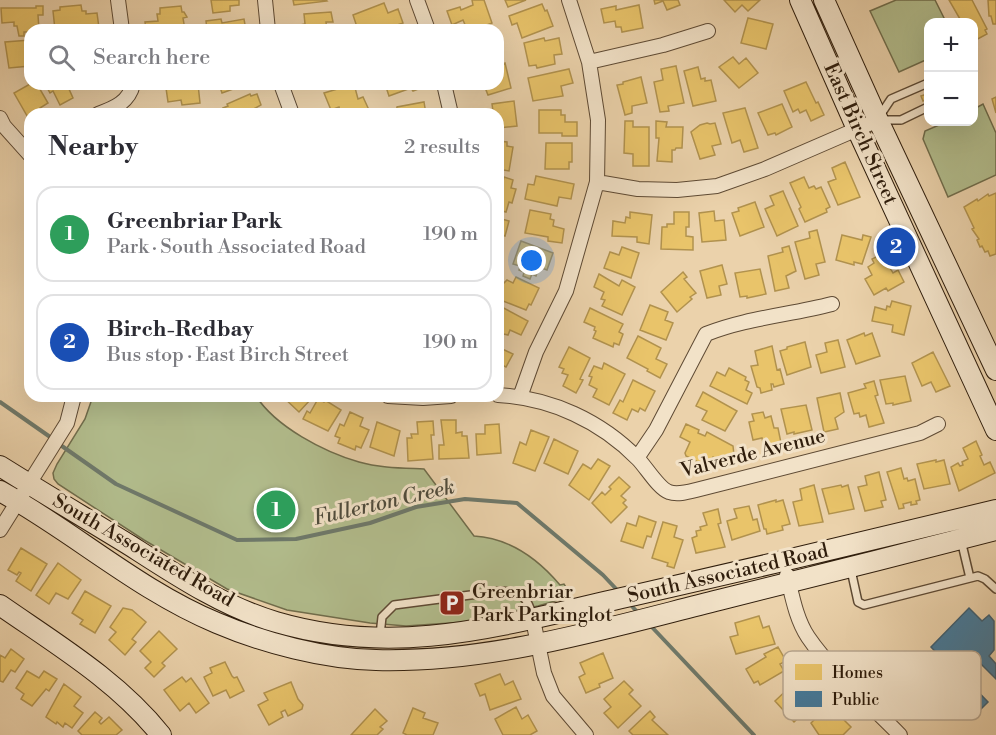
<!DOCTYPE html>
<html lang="en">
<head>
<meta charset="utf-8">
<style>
	:root { --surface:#fff; --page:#f7f7f7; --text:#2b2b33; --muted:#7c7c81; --line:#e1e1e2; --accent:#db2777 }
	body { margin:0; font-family:"Libre Bodoni",serif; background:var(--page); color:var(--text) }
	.controls { position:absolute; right:18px; top:18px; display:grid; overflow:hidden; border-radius:12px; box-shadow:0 6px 24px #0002 }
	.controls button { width:54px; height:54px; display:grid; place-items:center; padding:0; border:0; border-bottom:2px solid var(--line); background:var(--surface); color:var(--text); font:30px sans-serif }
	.you { position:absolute; left:532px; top:261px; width:21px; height:21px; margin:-15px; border:4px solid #fff; border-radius:50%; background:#1a73e8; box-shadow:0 0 0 9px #1a73e833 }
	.badge { display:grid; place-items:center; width:39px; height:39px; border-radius:50%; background:var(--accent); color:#fff; font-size:20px; font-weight:700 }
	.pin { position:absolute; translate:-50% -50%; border:3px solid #fff; box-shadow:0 2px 6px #0006 }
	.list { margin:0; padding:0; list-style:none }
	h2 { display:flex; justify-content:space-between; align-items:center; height:78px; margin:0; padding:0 24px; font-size:26px }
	h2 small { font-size:20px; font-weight:400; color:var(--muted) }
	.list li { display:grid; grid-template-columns:39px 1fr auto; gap:18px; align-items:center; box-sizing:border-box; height:96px; margin:0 12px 12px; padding:0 12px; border:2px solid var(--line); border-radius:18px }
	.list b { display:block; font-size:22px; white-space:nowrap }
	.list p { margin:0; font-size:20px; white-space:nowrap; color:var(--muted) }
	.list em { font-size:20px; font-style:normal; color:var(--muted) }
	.icon { flex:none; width:33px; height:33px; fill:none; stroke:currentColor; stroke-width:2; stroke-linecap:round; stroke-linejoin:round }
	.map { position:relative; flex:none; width:996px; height:735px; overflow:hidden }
	.search { position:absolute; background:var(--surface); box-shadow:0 6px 24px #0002; left:24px; top:24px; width:480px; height:66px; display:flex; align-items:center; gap:15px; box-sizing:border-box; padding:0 21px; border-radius:18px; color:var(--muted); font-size:22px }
	.panel { position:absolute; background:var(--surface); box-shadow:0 6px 24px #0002; left:24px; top:108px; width:480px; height:294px; border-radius:18px }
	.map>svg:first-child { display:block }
	.green { fill:#b2bd8d; stroke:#706d4c; stroke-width:1.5 }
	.homes { fill:#e9c46a; stroke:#b1924e; stroke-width:1.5 }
	.public { fill:#457b9d; stroke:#3e5f72; stroke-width:1.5 }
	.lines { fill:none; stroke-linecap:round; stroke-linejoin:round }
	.stream { stroke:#6e796b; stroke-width:4 }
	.lane-casing { stroke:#5e4a34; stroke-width:10 }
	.street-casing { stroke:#5e4a34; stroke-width:16 }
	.secondary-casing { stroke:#2f1d0c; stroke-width:22 }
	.lane { stroke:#f2e2c8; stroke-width:7 }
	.street { stroke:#f2e2c8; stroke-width:14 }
	.secondary { stroke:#f2e2c8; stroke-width:20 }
	.labels { text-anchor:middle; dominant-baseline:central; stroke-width:6; stroke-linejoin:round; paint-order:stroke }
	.street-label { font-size:20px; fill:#2f1d0c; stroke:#f2e2c8 }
	.poi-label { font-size:20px; fill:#2f1d0c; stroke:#f2e2c8; text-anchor:start }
	.water-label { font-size:21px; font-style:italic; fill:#4e4b3c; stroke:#f2e2c8 }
	.key { fill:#f2e2c8; stroke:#b8a790; stroke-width:1.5 }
	.key-label { font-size:16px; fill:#2f1d0c }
</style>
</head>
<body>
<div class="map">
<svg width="996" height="735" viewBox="0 0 996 735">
	<rect width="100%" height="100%" fill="#ebd2ab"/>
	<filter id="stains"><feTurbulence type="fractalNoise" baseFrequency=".00333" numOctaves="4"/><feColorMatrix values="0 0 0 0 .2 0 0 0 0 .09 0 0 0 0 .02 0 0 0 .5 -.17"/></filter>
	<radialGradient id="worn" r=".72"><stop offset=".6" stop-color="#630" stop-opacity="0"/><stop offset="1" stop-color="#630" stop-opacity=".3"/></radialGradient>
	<path class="green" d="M 896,0 L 935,0 L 946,22 L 928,22 L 928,59 L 899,72 L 870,11 Z
		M 983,104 L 996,133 L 996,175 L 948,197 L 923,139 L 925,131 L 946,122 L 974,122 L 974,109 Z
		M 93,396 L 256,396 C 276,427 324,452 359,462 C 380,468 403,468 424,469 L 474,536 C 509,538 538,559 560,585 L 564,584 L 572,596 L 538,606 L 465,622 L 406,626 L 370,623 L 287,610 L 227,589 L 144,540 L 58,484 L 54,479 L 53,473 L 57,464 L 85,419 Z"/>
	<path class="homes" d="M 211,0 L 239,0 L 239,5 L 230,6 L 230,11 L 213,13 Z
		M 293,0 L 326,0 L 327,1 L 294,5 Z
		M 472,0 L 484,0 L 492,23 L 474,30 L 471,30 L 470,25 L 466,27 L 463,20 L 452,25 L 447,11 L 460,7 L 461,10 L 473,5 Z
		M 505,0 L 526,0 L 508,7 Z
		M 654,0 L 678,0 L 680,5 L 667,10 L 663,1 L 655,4 Z
		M 724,0 L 760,0 L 748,11 L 742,5 L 735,12 Z
		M 949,0 L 972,0 L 987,29 L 985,30 L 987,34 L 974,41 L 974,22 L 959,22 L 958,20 L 960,19 Z
		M 988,0 L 996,0 L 996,24 L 993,24 L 991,16 L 989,16 Z
		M 384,3 L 388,13 L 398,9 L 403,23 L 383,30 L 358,30 L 353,15 Z
		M 542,4 L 545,11 L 547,10 L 553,26 L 522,38 L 517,23 L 512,25 L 509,16 Z
		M 81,5 L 82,11 L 86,11 L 86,14 L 97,13 L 99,28 L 55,30 L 53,11 L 60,10 L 60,7 Z
		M 639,5 L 643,28 L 622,32 L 621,27 L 616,27 L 615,21 L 604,23 L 601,9 L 616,6 L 616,10 Z
		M 36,6 L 43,6 L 43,15 L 38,15 L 39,30 L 30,30 L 30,32 L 24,32 L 24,36 L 19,36 L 17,26 L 14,26 L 14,22 L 2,23 L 1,8 L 36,8 Z
		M 181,6 L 182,12 L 184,12 L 187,17 L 183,18 L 185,30 L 146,30 L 145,22 L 158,21 L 157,14 L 160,14 L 160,8 Z
		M 331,12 L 333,22 L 326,22 L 327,30 L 290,30 L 290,27 L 305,24 L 304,14 Z
		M 748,18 L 773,24 L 766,49 L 741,43 Z
		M 221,19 L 222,23 L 244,19 L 246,30 L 207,30 L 206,21 Z
		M 544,38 L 545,41 L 559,38 L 562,54 L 554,55 L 555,64 L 537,68 L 536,65 L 529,66 L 524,43 Z
		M 30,40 L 30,66 L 9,68 L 5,42 Z
		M 733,57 L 739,64 L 746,58 L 758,73 L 739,88 L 719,67 Z
		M 505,63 L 511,88 L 488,95 L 484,85 L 473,88 L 472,84 L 498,84 L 498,66 Z
		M 676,66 L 684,103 L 668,106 L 669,111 L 660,112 L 654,82 L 663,80 L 661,69 Z
		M 698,67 L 701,79 L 705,78 L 705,81 L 711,80 L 716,101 L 693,106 L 684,71 Z
		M 569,69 L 573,83 L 561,86 L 563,96 L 533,101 L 528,78 Z
		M 641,77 L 647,103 L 632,106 L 632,113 L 625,115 L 617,85 L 623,84 L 623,82 Z
		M 806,82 L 816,103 L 818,102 L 824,115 L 811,121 L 806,110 L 800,113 L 798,109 L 793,112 L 784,91 Z
		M 30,84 L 37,84 L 48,103 L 40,108 L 44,114 L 30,114 L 30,121 L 14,93 Z
		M 45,84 L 77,84 L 77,85 L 69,89 L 73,98 L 60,105 L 53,91 L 50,93 Z
		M 176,84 L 198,84 L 200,103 L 182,105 L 181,100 L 168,102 L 166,88 L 176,86 Z
		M 219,84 L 247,84 L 222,93 Z
		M 354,84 L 358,99 L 363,97 L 369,110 L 358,114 L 341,114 L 339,107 L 331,110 L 324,93 Z
		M 385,84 L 425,84 L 426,86 L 413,91 L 411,88 L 389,96 Z
		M 250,94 L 251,96 L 257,94 L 261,105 L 250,111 L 251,114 L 226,114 L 223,108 L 228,106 L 227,104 Z
		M 927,94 L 928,99 L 923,101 L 921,96 Z
		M 996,97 L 996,113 L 992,99 Z
		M 514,101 L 517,126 L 498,128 L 498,114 L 489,114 L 488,111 L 493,111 L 492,104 Z
		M 424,102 L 426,114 L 396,114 L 397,107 Z
		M 782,104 L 792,127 L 776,135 L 775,133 L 768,135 L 758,113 Z
		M 745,108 L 758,148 L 744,152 L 740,140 L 732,143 L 723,113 Z
		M 539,110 L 561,110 L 561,115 L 565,115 L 565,122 L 577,122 L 577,136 L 562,136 L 562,133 L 539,133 Z
		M 625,121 L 633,121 L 633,127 L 649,127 L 649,166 L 633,166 L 633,154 L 624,153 Z
		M 656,121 L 667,122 L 666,127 L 683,127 L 682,148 L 676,148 L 675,150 L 672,150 L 672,162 L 657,161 L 659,138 L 656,138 Z
		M 707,123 L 710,124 L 715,123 L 721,144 L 712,146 L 715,155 L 700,159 L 691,132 L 700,125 Z
		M 498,141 L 507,142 L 507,146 L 513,147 L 509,171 L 498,169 Z
		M 546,143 L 572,143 L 572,162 L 569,162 L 569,169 L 545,169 Z
		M 845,162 L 860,197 L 838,205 L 828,182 L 836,179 L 832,168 Z
		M 536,176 L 574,184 L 571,199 L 559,197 L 557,206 L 525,199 L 528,184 L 534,185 Z
		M 504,177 L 513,180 L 511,188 L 516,189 L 512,203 L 509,202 L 506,212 L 498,210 L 498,184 L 502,185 Z
		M 804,177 L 809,188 L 814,186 L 816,189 L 821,187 L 830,207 L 826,209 L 827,212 L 805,222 L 799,209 L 801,207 L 790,183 Z
		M 783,191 L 798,226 L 777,236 L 765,209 L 774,205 L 770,196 Z
		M 996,193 L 996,254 L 990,256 L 988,251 L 985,252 L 982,246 L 980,247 L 977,240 L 979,239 L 972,229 L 974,228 L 964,207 L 977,199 L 978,201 L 988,194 L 989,196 Z
		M 755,202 L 764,227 L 740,236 L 732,213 L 739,211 L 738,208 Z
		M 530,210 L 551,214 L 550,219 L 554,220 L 553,226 L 564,229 L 562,243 L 548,241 L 548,237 L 525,233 Z
		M 714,211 L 715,221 L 724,220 L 726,240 L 702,242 L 699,213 Z
		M 630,212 L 652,215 L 649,244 L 637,242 L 637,237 L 612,236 L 613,221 L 625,223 L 626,217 L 630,218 Z
		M 674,212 L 689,212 L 689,227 L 686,227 L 686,236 L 693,237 L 693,250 L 661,249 L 662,227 L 667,227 L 667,224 L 674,224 Z
		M 498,218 L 509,221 L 505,236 L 498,234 Z
		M 817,230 L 825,262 L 816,264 L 819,275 L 805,279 L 795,242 L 810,238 L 809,232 Z
		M 842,235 L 862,240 L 863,235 L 871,237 L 862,264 L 854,262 L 854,265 L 836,260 Z
		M 521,241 L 553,253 L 547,270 L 539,267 L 536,276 L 532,274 L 530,279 L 523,276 L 524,272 L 519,270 L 520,266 L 513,264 Z
		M 789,246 L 796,271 L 786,276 L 789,288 L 775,291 L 768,256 L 783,252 L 782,248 Z
		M 622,247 L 639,253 L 631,278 L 604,268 L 610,252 L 619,255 Z
		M 880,255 L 882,259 L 884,257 L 893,273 L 898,270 L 904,282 L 888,291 L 886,288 L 874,295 L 865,279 L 872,275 L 868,267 L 874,263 L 872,259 Z
		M 722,265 L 727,284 L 719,286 L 721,295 L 707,298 L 700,271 Z
		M 760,269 L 766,294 L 747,298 L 747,296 L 740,297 L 735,273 Z
		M 683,272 L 687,277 L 684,279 L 696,293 L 690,297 L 692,299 L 677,312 L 661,292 Z
		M 599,274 L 619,286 L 622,280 L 635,287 L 622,315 L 602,306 L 605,300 L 601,299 L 604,292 L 594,287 Z
		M 516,277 L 539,288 L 531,305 L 529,304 L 526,310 L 498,299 L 502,285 L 507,280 L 513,283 Z
		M 892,301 L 911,306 L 904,335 L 892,332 L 893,325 L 872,321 L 875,307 L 886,310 L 887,306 L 890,307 Z
		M 498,305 L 528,321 L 521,335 L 510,330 L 508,335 L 504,334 L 502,337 L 498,335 Z
		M 650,305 L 668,312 L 665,320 L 673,323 L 666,340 L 640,330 Z
		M 590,308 L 623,324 L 619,332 L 623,334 L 619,345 L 614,343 L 613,347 L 593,338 L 596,331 L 594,330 L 595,327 L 584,322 Z
		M 864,333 L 865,336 L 872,333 L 880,356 L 856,364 L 847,340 Z
		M 638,336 L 661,348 L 656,359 L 667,364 L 660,378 L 647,371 L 648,369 L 627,358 Z
		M 838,340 L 845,367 L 821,373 L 816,355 L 827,352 L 825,343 Z
		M 805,342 L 811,367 L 787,375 L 780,351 L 787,349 L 787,347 Z
		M 772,346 L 777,370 L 780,369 L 784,384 L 774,387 L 773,384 L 771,384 L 772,390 L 761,393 L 760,388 L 757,387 L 751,366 L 758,365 L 755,351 Z
		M 498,347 L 513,354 L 506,367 L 498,363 Z
		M 569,347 L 590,358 L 580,379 L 583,380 L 576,393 L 563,386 L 568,375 L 562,373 L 564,369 L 559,367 Z
		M 933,352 L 950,386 L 936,392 L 931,382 L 922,386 L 912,363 Z
		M 604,363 L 625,374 L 609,405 L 593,397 L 597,389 L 589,385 L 592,377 L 589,376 L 594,366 L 602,369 Z
		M 729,368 L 746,377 L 745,380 L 749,382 L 746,390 L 752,393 L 747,404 L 710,386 L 717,372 L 725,376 Z
		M 905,376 L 911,401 L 893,405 L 893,403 L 886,404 L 880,380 Z
		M 633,380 L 655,391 L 645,411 L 640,408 L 638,412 L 632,409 L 627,420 L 613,413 L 620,400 L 623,402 Z
		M 874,381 L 878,395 L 875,396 L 884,423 L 869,427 L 866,415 L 860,417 L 859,413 L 854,414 L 848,393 L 866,388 L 864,384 Z
		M 703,392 L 737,411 L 725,431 L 702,420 L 707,411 L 696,406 Z
		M 840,393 L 844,412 L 835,418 L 838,429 L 824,432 L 817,398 Z
		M 282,396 L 309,396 L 312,398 L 299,412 Z
		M 318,399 L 324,402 L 325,400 L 341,410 L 328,431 L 303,419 L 307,411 L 310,413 Z
		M 806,405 L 812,430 L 794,434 L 794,432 L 787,434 L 781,409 Z
		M 350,412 L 363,418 L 360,426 L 369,430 L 361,448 L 356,446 L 355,450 L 338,443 L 340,438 L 335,436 L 340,424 L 344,426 Z
		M 763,412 L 765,418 L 771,416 L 774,428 L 778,428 L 781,443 L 764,447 L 762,438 L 753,440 L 749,422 L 754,421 L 752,414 Z
		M 441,420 L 456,420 L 456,433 L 462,432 L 462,436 L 467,436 L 469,458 L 439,459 L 439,445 L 444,445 Z
		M 433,421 L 434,435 L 431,435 L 433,459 L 408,461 L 407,438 L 412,438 L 411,434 L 418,434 L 417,422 Z
		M 377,422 L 400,431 L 394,456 L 370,447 Z
		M 499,424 L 501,453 L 477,455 L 476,434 L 485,434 L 485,425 Z
		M 686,424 L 699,430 L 698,433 L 705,436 L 707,432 L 733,446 L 734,455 L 731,461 L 722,456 L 720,461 L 713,457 L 708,467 L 686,456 L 685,453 L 690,442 L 680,437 Z
		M 531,430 L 549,437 L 535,471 L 513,463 L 520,442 L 526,445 Z
		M 554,439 L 578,451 L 568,474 L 544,463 Z
		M 976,441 L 982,455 L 980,456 L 984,465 L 990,462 L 995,473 L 959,491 L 951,467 L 958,463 L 960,466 L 963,465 L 962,462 L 968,459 L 963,448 Z
		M 598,459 L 610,466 L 589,500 L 569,485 L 583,464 L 591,469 Z
		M 936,460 L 936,462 L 944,460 L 950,484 L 924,489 L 917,464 Z
		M 901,468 L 904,479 L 907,478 L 908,481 L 915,479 L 920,500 L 916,501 L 917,504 L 911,505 L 911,502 L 903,504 L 904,508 L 899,509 L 887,472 Z
		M 879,472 L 886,500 L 881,501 L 883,507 L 865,511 L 858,487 L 867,485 L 865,476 Z
		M 619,477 L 630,487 L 621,496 L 626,500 L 623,503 L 627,507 L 611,523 L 592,503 L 602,492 L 605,495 L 611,489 L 609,487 Z
		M 814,485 L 823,522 L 799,526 L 793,502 L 802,500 L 800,489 Z
		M 841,485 L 842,487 L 848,485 L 854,509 L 829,514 L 822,489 Z
		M 776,500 L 776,502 L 783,500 L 790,524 L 782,526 L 783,530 L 767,534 L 766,529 L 764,529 L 758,505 Z
		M 749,506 L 753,520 L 757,519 L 760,531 L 732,540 L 727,521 L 737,518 L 734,509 Z
		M 718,509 L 721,523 L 718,524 L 725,547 L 696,553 L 692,538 L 697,536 L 696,531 L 701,530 L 700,527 L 707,525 L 703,513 Z
		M 639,516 L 656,522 L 651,537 L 647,536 L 643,548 L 621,541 L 627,523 L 636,526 Z
		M 663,522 L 677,526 L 674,537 L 683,540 L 674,568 L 667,566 L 668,563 L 652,558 Z
		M 21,548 L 47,564 L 31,591 L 16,581 L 21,573 L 19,572 L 17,575 L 8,570 Z
		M 58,563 L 81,580 L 68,599 L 56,593 L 49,604 L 36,595 Z
		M 85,591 L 111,606 L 95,633 L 80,624 L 83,620 L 72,613 Z
		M 123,608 L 132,610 L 146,622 L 132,639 L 136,642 L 125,655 L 109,640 L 116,632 L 110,627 Z
		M 759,616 L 763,628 L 769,626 L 775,644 L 736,654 L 730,637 L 738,635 L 735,623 Z
		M 159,631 L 177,649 L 162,663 L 165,666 L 154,677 L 145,668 L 151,662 L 140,651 Z
		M 778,647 L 786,661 L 780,664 L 784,671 L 760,685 L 758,681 L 754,683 L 746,669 L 766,657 L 764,654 Z
		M 11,649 L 24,659 L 15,672 L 11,670 L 3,682 L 0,681 L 0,655 L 5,658 Z
		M 603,653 L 613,678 L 599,684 L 600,687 L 586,693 L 579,677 L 585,674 L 580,663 Z
		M 225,662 L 232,676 L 234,678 L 237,677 L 244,691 L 230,698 L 226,690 L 213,696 L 204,677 L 212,673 L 210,668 Z
		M 27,671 L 39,678 L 44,671 L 57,679 L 49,691 L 46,689 L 32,706 L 21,699 L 24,694 L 16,688 Z
		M 500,674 L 505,685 L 513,681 L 521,699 L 490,710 L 485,694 L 480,696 L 475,684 Z
		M 182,677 L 186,682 L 191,678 L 209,703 L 196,713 L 189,703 L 180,711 L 164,690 Z
		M 624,681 L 633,690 L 629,694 L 641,706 L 618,728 L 604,713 L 611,707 L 604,699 Z
		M 291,682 L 298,699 L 303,705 L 302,709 L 288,716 L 285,710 L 281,712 L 283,717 L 269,725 L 258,705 L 268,700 L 264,693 Z
		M 64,684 L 81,697 L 74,706 L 83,713 L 72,728 L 65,723 L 63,727 L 57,722 L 56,724 L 46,717 Z
		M 792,685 L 801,695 L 810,686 L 822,700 L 810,710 L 809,708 L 794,722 L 775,701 Z
		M 829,705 L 851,727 L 843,735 L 819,735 L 811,723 Z
		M 516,707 L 522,719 L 528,715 L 537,731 L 530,735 L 503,735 L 495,719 Z
		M 413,708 L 425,713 L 423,718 L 438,723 L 433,735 L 407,735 L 403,733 Z
		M 375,709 L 387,721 L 380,727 L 383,729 L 377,735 L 351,735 Z
		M 650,711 L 655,717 L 652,720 L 668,735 L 633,735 L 629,731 Z
		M 95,712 L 102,718 L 99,722 L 101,724 L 109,717 L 122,730 L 116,735 L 82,735 L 78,731 Z"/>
	<path class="public" d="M 969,608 L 982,621 L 989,615 L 994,621 L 994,650 L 989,656 L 996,664 L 996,679 L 981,664 L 974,670 L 943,671 L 938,665 L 944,661 L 931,647 Z
		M 964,677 L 988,702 L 978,712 L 954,687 Z"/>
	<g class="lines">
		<path class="stream" d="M 0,402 L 53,439
			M 59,444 L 116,484 L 237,540 L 296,539 L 370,523 L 416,507 L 465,499 L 517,503 L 603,575 L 620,593
			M 629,603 L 640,615
			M 649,624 L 754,735"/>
		<g class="lane-casing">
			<path id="lane" d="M 879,117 L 891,99 L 928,83
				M 880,120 L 901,120 L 928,107
				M 961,540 L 970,578
				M 851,570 L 858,602 L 864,605 L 978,576 L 985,579 L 996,589
				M 380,635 L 382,617 L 394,605 L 501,591 C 524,593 526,596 533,617"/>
		</g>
		<g class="street-casing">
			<path id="street" d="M 118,0 L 122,30
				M 265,0 L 268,30
				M 417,0 L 428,30
				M 589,62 L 663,45 L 708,31
				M 281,84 L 292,114
				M 444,84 L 451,114
				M 98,114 C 115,108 129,102 133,84
				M 0,118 L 4,126 L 30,155
				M 597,182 L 638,189 L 677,190 L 717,186 L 765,169 L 878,120
				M 498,395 C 551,398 601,421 638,459 C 646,467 659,489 669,492 C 677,495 688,492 696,490 L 920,433 L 938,424
				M 388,396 L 423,398 L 451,396
				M 520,397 L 536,352 L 566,291 L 597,182 L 598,120 L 589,62 L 569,0
				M 637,458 L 656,430 L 706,334 C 746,318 790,315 832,304
				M 0,530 L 67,423 L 74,396
				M 787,575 C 792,595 796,619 808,637 C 831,671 871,705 900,735
				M 533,620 L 544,673 L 553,696 L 586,735"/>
		</g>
		<g class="secondary-casing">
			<path id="secondary" d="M 800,0 L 857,129 L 996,430
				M 824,0 L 878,120 L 996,370
				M 0,466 C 43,493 87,519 131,546 C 176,575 224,607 276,622 C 406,660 514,621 640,594 C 759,567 877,539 996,510
				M 0,491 C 74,532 138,590 217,623 C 264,643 324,659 376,660 C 492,663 607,628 719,600 C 811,577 904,554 996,530
				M 0,605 C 56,644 118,681 161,735"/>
		</g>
		<use href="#lane" class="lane"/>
		<use href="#street" class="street"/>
		<use href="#secondary" class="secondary"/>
	</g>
	<defs>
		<g id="parking-square" transform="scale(1.35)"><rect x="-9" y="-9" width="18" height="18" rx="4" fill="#8f2418" stroke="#f2e2c8"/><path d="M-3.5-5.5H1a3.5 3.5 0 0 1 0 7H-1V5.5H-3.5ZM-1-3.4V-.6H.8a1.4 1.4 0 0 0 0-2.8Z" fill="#fff"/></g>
	</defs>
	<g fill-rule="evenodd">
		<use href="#parking-square" x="452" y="603"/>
	</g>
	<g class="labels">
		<g class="street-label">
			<text transform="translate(860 134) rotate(66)">East Birch Street</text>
			<text transform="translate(753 454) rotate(-14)">Valverde Avenue</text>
			<text transform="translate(143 551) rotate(30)">South Associated Road</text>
			<text transform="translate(728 574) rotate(-13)">South Associated Road</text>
		</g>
		<g class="poi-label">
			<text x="472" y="592">Greenbriar<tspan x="472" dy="23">Park Parkinglot</tspan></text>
		</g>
		<g class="water-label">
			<text transform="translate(384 503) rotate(-13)">Fullerton Creek</text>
		</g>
	</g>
	<rect x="783" y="651" width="198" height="69" rx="9" class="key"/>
	<rect x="795" y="664" width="27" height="16" fill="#e9c46a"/>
	<rect x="795" y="691" width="27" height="16" fill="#457b9d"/>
	<g class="key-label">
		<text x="832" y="678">Homes</text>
		<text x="832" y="705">Public</text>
	</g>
	<rect width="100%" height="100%" filter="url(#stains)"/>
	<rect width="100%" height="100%" fill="url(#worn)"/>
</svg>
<div class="controls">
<button>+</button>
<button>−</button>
</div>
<div class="you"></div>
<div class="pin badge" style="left:276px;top:510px;background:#2e9e5b">1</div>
<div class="pin badge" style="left:896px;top:247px;background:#1a4fb4">2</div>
<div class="search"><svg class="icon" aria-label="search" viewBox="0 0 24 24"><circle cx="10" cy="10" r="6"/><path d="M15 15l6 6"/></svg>Search here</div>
<section class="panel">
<h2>Nearby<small>2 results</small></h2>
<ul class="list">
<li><span class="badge" style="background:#2e9e5b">1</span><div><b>Greenbriar Park</b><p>Park · South Associated Road</p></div><em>190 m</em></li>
<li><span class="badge" style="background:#1a4fb4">2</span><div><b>Birch-Redbay</b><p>Bus stop · East Birch Street</p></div><em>190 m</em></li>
</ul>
</section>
</div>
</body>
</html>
